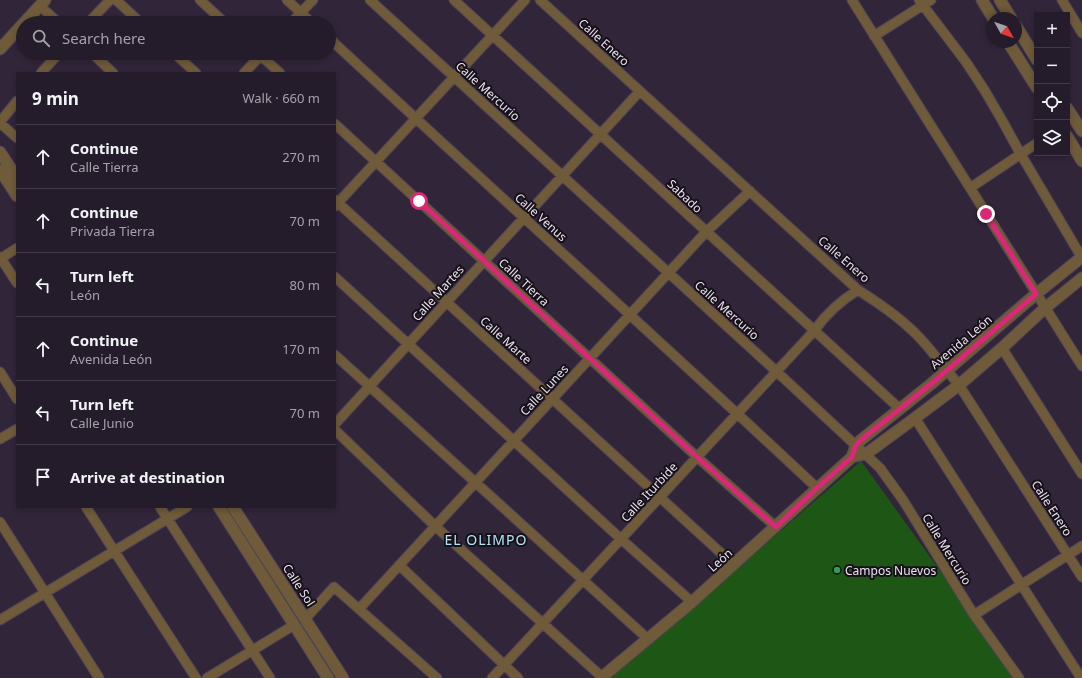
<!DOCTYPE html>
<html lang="en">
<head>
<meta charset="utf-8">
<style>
	:root { --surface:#251c2b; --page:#312937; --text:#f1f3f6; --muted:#a3a1a9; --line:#423a47 }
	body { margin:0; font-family:"Noto Sans",sans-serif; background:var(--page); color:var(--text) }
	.controls { position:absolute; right:12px; top:12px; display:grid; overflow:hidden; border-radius:0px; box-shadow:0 2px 6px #0003 }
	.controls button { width:36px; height:36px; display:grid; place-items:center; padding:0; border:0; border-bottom:1px solid var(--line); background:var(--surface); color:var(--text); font:20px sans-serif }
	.compass { position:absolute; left:986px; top:12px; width:36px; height:36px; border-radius:50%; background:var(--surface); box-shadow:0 2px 6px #0003; rotate:130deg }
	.stop { position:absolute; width:12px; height:12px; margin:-9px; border:3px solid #db2777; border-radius:50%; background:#fff }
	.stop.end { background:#db2777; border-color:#fff; box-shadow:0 1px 4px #0008 }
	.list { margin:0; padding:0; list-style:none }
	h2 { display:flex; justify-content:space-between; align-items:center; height:52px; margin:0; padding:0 16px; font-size:17px }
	h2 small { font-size:13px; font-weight:400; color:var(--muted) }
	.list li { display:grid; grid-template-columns:26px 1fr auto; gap:12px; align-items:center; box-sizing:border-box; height:64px; padding:0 16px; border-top:1px solid var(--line) }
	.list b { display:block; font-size:15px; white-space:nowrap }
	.list p { margin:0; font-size:13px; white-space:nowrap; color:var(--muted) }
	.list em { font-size:13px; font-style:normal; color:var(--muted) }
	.icon { flex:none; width:22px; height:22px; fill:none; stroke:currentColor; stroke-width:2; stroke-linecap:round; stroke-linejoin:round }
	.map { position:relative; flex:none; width:1082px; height:678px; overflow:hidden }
	.search { position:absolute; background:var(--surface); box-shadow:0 2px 6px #0003; left:16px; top:16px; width:320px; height:44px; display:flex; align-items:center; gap:10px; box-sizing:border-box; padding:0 14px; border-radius:22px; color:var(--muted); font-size:15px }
	.panel { position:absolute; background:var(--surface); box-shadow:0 2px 6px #0003; left:16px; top:72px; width:320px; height:436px; border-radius:0px }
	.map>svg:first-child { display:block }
	.green { fill:#1e5715 }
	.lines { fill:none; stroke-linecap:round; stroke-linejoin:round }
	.minor-casing { stroke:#4f4356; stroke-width:11 }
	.tertiary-casing { stroke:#4f4356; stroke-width:13 }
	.minor { stroke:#6f5a39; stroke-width:9 }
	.tertiary { stroke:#6f5a39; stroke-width:11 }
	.route { stroke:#db2777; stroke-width:5 }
	.leisure-dot { fill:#2e9e5b; stroke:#161119; stroke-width:1.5 }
	.labels { text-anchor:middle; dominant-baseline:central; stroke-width:4; stroke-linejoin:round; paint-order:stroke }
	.street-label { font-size:12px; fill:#eae2ef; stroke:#161119 }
	.poi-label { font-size:12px; fill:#eae2ef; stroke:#161119; text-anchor:start }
	.quarter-label { font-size:14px; letter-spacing:1px; fill:#b2e4fa; stroke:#161119 }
</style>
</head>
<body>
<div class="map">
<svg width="1082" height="678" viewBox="0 0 1082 678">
	<rect width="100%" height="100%" fill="#312539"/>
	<path class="green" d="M 861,461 L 1017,678 L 611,678 Z"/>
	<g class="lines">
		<g class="minor-casing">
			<path id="minor" d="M 116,0 L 141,23
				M 200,0 L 225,23
				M 287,0 L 312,23
				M 370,0 L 776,371 L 880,468 L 903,500 L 974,615 L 1019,678
				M 454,0 L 900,409
				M 540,0 L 858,290 C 883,306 908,323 927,346 C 938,359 948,372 959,385 L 1082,577
				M 852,0 L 1082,366
				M 919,0 L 966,62 L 985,91 L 1003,122 L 1020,153 L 1082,258
				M 1062,0 L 1082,33
				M 40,6 L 59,23
				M 88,23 L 110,0
				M 291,23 L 313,0
				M 874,36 L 931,0
				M 329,38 C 491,189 656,337 817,488
				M 92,53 L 113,73
				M 174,53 L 196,73
				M 258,53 L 280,73
				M 41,73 L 59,53
				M 244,73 L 263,53
				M 0,122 L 17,101
				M 0,123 L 17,138
				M 335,124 L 697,457 L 776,527
				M 970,188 L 1037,143
				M 335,200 L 734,565
				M 335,206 L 525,0
				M 0,257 L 17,283
				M 0,259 L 17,248
				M 335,277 L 621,539 L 692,602
				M 1002,348 L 1082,474
				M 335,355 L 648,639
				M 0,372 L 17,399
				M 915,418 L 1081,678
				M 335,424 L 640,91
				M 335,430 L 435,526 L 602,677
				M 0,439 L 17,429
				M 86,507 L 196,678
				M 160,507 L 270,678
				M 0,522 L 99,678
				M 399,565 L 518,678
				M 359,609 L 706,232 L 750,191
				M 974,615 L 1082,546
				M 305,619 L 334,587 L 437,678
				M 0,620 L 187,507
				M 207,678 L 294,625
				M 492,678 L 814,331 C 826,314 840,301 858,290"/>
		</g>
		<g class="tertiary-casing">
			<path id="tertiary" d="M 982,0 L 993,18
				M 1000,0 L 1011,18
				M 24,23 L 45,0
				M 1016,26 L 1037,60
				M 1008,42 L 1037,88
				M 0,49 L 23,24
				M 1067,108 L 1082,131
				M 1067,136 L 1082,161
				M 0,152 L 17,178
				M 0,170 L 17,196
				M 852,457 L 856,445 L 861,440 L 931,384 L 1036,294 L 1082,257
				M 219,507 L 328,678
				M 233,507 L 343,678
				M 601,678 L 692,602 L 852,457 L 865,454 L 870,451 L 915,418 L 959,385 L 1002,348 L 1045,308 L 1082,278"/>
		</g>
		<use href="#minor" class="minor"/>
		<use href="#tertiary" class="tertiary"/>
	</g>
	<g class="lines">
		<path class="route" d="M 419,201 L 697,457 L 776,527 L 817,488 L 852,457 L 856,445 L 861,440 L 931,384 L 1036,294 L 986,214"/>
	</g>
	<circle class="leisure-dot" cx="837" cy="570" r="4"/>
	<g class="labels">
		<g class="street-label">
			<text transform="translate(604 42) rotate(42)">Calle Enero</text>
			<text transform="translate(488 91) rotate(42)">Calle Mercurio</text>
			<text transform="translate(685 196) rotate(43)">Sabado</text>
			<text transform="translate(541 217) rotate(42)">Calle Venus</text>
			<text transform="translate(844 259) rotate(41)">Calle Enero</text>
			<text transform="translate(524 282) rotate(43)">Calle Tierra</text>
			<text transform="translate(438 293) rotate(-48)">Calle Martes</text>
			<text transform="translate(727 310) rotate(42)">Calle Mercurio</text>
			<text transform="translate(506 340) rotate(42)">Calle Marte</text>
			<text transform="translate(961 342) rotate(-40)">Avenida León</text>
			<text transform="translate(544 390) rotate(-47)">Calle Lunes</text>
			<text transform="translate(649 492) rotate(-47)">Calle Iturbide</text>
			<text transform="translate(1052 508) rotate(57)">Calle Enero</text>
			<text transform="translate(947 549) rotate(58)">Calle Mercurio</text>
			<text transform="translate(720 560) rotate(-42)">León</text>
			<text transform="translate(299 585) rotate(57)">Calle Sol</text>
		</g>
		<g class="poi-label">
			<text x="845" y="570">Campos Nuevos</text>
		</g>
		<g class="quarter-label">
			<text x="486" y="539">EL OLIMPO</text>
		</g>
	</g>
</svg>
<div class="controls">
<button>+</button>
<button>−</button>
<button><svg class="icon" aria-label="locate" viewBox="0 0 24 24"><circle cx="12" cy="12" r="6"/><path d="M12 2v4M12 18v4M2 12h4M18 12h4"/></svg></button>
<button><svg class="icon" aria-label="layers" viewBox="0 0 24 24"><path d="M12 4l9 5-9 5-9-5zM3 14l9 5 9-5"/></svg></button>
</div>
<svg class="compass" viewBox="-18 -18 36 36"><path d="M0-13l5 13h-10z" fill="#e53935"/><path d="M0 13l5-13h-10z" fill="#a3a1a9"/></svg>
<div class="stop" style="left:419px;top:201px"></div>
<div class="stop end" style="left:986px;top:214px"></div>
<div class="search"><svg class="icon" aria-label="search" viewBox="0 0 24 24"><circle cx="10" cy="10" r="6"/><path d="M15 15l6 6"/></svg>Search here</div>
<section class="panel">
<h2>9 min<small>Walk · 660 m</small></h2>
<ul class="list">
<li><svg class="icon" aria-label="ahead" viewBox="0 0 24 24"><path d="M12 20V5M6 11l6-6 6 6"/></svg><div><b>Continue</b><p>Calle Tierra</p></div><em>270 m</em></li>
<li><svg class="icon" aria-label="ahead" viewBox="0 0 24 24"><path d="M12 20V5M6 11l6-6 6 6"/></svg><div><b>Continue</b><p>Privada Tierra</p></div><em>70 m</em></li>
<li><svg class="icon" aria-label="left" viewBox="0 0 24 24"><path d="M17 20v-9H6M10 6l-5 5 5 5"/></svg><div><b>Turn left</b><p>León</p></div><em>80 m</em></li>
<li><svg class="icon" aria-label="ahead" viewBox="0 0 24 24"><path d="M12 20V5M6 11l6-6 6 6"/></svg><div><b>Continue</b><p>Avenida León</p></div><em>170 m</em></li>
<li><svg class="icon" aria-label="left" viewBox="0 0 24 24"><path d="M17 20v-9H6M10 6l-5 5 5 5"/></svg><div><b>Turn left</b><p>Calle Junio</p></div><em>70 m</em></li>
<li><svg class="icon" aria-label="arrive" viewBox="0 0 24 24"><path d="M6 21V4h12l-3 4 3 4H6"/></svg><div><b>Arrive at destination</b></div></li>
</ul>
</section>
</div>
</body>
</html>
